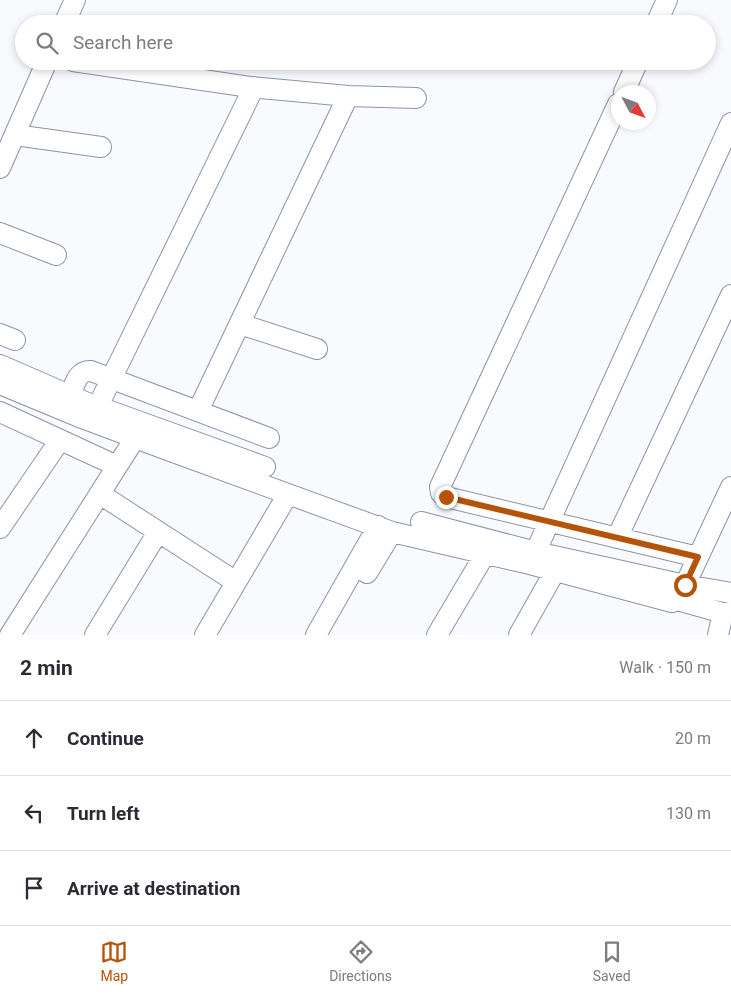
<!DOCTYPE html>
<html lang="en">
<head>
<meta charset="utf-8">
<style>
	:root { --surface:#fff; --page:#f2f2f3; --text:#2b2b33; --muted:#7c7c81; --line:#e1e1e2; --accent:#b45309 }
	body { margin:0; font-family:Roboto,sans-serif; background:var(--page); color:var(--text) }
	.compass { position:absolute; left:611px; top:85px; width:45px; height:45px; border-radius:50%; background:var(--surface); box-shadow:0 2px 8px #0003; rotate:131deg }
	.stop { position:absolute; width:15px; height:15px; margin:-11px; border:4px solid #b45309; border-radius:50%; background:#fff }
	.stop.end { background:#b45309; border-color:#fff; box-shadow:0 1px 5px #0008 }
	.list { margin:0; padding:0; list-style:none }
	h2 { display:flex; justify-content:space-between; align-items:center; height:65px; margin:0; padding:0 20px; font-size:21px }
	h2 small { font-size:16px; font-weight:400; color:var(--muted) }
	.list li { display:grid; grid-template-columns:32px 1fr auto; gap:15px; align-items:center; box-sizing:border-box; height:75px; padding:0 20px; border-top:1px solid var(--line) }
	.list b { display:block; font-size:19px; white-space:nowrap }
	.list em { font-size:16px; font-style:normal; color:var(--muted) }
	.icon { flex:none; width:28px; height:28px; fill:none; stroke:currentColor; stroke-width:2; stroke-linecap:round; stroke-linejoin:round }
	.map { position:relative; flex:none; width:731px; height:635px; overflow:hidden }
	.search { position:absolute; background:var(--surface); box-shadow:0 2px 8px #0003; left:15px; right:15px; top:15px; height:55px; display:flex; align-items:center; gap:12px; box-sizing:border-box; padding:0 18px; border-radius:28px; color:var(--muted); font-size:19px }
	.sheet { height:290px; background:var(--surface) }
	nav { display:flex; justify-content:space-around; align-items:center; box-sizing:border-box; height:70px; border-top:1px solid var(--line); background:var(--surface); font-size:14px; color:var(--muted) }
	nav a { display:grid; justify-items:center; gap:2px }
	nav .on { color:var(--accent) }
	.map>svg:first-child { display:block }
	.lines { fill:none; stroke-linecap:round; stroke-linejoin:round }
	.minor-casing { stroke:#8a94a9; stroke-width:22 }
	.minor { stroke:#fff; stroke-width:20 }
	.route { stroke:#b45309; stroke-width:6 }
</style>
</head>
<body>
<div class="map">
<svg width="731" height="635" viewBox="0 0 731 635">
	<rect width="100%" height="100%" fill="#f8fafe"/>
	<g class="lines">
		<g class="minor-casing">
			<path id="minor" d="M 64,24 L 75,0
				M 656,24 L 667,0
				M 73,61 L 250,87 L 348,96 L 416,98
				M 624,92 L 638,61
				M 618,104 L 440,487 L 441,493 L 446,497 L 698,557
				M 15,135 L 101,147
				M 0,168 L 47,61
				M 0,233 L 56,255
				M 240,324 L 317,349
				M 0,334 L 15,340
				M 0,365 L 85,402 L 265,467
				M 0,384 L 82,418 L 162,448 L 392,532 L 530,564 L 672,602 C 681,599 682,593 685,585 L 731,487
				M 70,395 C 75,385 77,370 91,371 L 269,438
				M 98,406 L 254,87
				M 198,411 L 348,96
				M 0,412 L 117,466
				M 100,494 L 236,582
				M 421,522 L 536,552 L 685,585 L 731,593
				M 0,528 L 60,440
				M 617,538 L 731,295
				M 530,564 L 731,123
				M 367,573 L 392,532
				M 677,600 L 723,613 L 729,613 L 731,611
				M 10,635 L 135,438
				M 95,635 L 158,532
				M 205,635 L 288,494
				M 316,635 L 378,526
				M 437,635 L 485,554
				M 519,635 L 555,571
				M 718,635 L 723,613"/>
		</g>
		<use href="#minor" class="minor"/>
	</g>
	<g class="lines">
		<path class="route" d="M 446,497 L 698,557 L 685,585"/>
	</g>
</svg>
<svg class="compass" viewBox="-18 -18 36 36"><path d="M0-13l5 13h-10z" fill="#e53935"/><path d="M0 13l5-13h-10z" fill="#7c7c81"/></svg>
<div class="stop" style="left:685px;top:585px"></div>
<div class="stop end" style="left:446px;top:497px"></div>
<div class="search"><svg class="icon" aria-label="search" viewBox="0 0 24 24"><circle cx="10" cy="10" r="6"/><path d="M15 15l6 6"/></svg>Search here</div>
</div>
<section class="sheet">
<h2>2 min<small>Walk · 150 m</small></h2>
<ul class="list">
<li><svg class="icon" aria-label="ahead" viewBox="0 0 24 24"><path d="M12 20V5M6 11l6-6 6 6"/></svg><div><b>Continue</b></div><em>20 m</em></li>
<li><svg class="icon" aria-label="left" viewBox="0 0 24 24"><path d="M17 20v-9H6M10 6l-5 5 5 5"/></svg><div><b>Turn left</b></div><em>130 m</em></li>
<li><svg class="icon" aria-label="arrive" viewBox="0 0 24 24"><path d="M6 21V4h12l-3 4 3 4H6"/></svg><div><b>Arrive at destination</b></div></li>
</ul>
</section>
<nav>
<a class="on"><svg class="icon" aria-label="map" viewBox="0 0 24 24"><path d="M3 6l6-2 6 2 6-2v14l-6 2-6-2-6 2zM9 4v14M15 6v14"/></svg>Map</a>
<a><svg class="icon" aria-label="directions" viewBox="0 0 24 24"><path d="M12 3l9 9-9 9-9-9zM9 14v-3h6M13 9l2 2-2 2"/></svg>Directions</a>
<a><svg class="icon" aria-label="saved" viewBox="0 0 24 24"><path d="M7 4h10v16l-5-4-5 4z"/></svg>Saved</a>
</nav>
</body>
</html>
